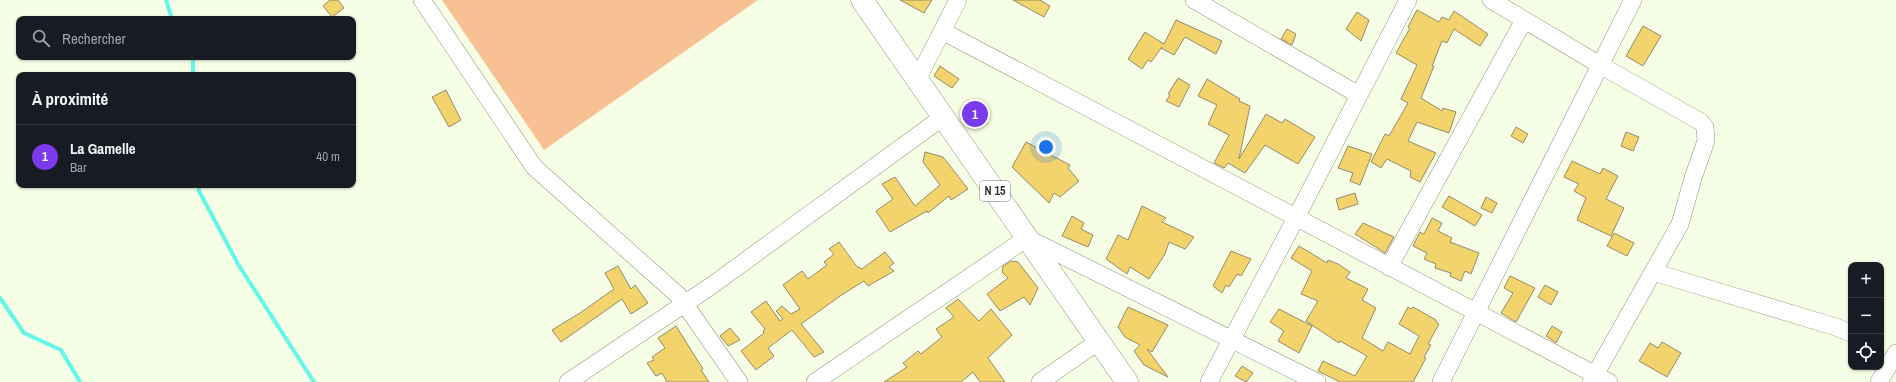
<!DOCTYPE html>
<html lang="fr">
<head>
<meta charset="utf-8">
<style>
	:root { --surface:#171b24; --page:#242831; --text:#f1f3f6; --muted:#9ea1a6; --line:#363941; --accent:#7c3aed }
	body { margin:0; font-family:"Archivo Narrow",sans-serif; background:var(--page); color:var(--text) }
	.controls { position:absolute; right:12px; bottom:12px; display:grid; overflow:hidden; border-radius:8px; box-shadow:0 1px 3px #0004 }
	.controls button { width:36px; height:36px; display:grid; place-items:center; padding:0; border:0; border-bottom:1px solid var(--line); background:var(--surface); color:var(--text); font:20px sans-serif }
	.you { position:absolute; left:1046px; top:147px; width:14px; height:14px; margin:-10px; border:3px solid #fff; border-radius:50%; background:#1a73e8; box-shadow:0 0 0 6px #1a73e833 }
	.badge { display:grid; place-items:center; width:26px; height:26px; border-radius:50%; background:var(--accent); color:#fff; font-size:13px; font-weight:700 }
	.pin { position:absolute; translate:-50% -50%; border:2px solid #fff; box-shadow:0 1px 4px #0006 }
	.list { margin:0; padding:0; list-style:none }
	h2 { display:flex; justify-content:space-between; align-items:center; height:52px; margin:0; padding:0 16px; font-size:17px }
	h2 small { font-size:13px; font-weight:400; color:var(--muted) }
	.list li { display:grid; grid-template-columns:26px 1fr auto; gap:12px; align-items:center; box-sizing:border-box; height:64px; padding:0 16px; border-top:1px solid var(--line) }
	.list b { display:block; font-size:15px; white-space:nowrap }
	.list p { margin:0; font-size:13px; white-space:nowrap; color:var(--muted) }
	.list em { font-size:13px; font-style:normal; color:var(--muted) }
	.icon { flex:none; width:22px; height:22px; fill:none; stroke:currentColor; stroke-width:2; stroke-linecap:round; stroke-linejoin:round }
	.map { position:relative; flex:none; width:1896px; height:382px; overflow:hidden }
	.search { position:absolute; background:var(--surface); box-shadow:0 1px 3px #0004; left:16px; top:16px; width:340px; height:44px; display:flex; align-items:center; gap:10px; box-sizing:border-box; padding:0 14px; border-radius:8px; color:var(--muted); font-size:15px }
	.panel { position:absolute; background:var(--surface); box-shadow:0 1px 3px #0004; left:16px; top:72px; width:340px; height:116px; border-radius:8px }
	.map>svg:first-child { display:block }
	.green { fill:#f8c194 }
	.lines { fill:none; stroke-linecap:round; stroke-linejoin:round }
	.stream { stroke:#63f7e8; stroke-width:4 }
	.building { fill:#f3d36c; stroke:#948b6d }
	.minor-casing { stroke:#8d977a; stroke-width:18 }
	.major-casing { stroke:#8d977a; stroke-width:23 }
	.minor { stroke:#fff; stroke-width:17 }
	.major { stroke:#fff; stroke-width:22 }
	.labels { text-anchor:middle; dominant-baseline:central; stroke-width:3; stroke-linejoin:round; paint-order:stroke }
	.shield { fill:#fff; stroke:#6e7168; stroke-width:1 }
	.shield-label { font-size:12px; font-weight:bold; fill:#303428 }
</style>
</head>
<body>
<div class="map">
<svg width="1896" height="382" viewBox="0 0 1896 382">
	<rect width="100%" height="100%" fill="#f6ffe5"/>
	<path class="green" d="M 442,0 L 758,0 L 544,150 Z"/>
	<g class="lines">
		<path class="stream" d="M 166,0 L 172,19
			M 193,57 L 193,75
			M 198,185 L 199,191 L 238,264 L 314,382
			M 0,298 L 24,333 L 61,350 L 80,382"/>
	</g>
	<path class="building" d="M 330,0 L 338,0 L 344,8 L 332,17 L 323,6 Z
		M 900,0 L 932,0 L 924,13 Z
		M 1013,0 L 1040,0 L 1050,6 L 1044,17 Z
		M 1417,10 L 1439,22 L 1442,17 L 1449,20 L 1454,11 L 1488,34 L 1480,46 L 1454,29 L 1447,43 L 1442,41 L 1432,66 L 1434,66 L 1421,98 L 1442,111 L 1443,108 L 1456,112 L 1449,133 L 1417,122 L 1408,141 L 1436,153 L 1420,182 L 1410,177 L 1411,171 L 1387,159 L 1381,168 L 1371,162 L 1385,134 L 1389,136 L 1408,103 L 1401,99 L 1417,65 L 1396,53 L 1410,28 L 1408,27 Z
		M 1357,12 L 1369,20 L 1361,41 L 1346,29 Z
		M 1176,20 L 1222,41 L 1216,54 L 1185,37 L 1174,55 L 1161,48 L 1162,47 L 1151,62 L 1148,60 L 1142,69 L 1128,59 L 1145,32 L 1164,44 Z
		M 1643,26 L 1661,36 L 1643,66 L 1626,56 Z
		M 1287,29 L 1296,34 L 1292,45 L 1281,39 Z
		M 940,66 L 959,79 L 952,88 L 934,76 Z
		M 1178,78 L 1190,85 L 1179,107 L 1166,101 L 1170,95 L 1168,94 Z
		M 1207,79 L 1240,99 L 1239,101 L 1250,106 L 1239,159 L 1266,114 L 1282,123 L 1285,119 L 1315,137 L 1298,164 L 1265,145 L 1245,173 L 1228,163 L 1224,168 L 1214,163 L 1229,135 L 1208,124 L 1217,105 L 1198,96 Z
		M 446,90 L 461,120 L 449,127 L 432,97 Z
		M 1516,127 L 1528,134 L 1523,143 L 1511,136 Z
		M 1626,132 L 1639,137 L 1633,151 L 1621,146 Z
		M 1026,142 L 1070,165 L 1068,168 L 1079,181 L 1060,197 L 1054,193 L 1049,203 L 1012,167 Z
		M 1348,146 L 1372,154 L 1360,185 L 1350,181 L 1353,173 L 1338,168 Z
		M 925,152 L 943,157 L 968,189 L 951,200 L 949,196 L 928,213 L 927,211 L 890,232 L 876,211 L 893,199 L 882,184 L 895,177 L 915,206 L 940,185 L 923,162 Z
		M 1572,161 L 1600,174 L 1603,168 L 1618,176 L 1606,199 L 1624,208 L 1611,236 L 1577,220 L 1586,198 L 1574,191 L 1579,184 L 1564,177 Z
		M 1355,193 L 1358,204 L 1339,210 L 1336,199 Z
		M 1449,196 L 1482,215 L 1475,226 L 1442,207 Z
		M 1486,197 L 1497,203 L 1492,213 L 1481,208 Z
		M 1142,206 L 1166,218 L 1162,222 L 1194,237 L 1185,249 L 1169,242 L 1165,254 L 1149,279 L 1130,267 L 1127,274 L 1106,259 L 1118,235 L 1128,240 Z
		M 1072,216 L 1084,223 L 1081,229 L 1093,235 L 1088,247 L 1062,236 Z
		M 1432,218 L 1442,223 L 1438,231 L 1452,238 L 1450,242 L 1479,253 L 1471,274 L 1465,271 L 1461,281 L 1450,276 L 1451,273 L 1435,268 L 1436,264 L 1424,259 L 1427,253 L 1413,246 L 1420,232 L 1424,234 Z
		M 1363,223 L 1394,237 L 1385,253 L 1355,234 Z
		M 1614,233 L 1634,243 L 1627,256 L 1607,246 Z
		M 839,242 L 858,268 L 859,267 L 862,269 L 885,252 L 894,263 L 889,267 L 894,271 L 868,286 L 864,281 L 843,294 L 801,324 L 824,352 L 814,357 L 792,330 L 768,348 L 774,356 L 756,370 L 741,351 L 764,333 L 763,331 L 765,329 L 751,312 L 766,301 L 780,321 L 783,319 L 776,311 L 782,306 L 791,314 L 800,309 L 783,285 L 802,271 L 808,279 L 827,265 L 824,262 L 834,254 L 829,249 Z
		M 1299,246 L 1327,263 L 1328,260 L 1338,264 L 1350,272 L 1346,278 L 1368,289 L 1362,300 L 1376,308 L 1362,338 L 1383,351 L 1388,342 L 1410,354 L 1419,336 L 1399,324 L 1408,307 L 1411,309 L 1413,307 L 1436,320 L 1436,322 L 1439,324 L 1428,344 L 1431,345 L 1424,357 L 1426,358 L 1413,382 L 1340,382 L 1318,371 L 1323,361 L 1355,376 L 1367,356 L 1340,341 L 1339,343 L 1306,321 L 1318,301 L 1301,294 L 1312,271 L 1291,258 Z
		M 1231,251 L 1251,259 L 1241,276 L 1237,274 L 1229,287 L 1226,285 L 1222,293 L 1213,286 Z
		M 1011,261 L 1018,262 L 1038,288 L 1030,305 L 1024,297 L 1000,311 L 987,294 L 1008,278 L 1002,272 L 1003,266 Z
		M 618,266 L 631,289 L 635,285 L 648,303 L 631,314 L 622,299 L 561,342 L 552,330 L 580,313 L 614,289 L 605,273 Z
		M 1510,276 L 1535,288 L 1516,322 L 1501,313 L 1513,293 L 1504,288 Z
		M 1545,285 L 1558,292 L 1551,305 L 1538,297 Z
		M 958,299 L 979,321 L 991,309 L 1012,335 L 988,358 L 1005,382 L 980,382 L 973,372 L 961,382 L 884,382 L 907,367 L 903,363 L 918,351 L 921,354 L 942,337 L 936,329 L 954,317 L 946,308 Z
		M 1128,307 L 1168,325 L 1152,352 L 1147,349 L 1168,377 L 1144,365 L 1134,351 L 1140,345 L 1125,337 L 1118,327 Z
		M 1279,309 L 1312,326 L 1299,353 L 1278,341 L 1284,331 L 1270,322 Z
		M 676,326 L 703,369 L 701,370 L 709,382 L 667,382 L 662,373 L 656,376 L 647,363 L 654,360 L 652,357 L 665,348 L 658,338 Z
		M 1552,326 L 1562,332 L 1556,343 L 1546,336 Z
		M 730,328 L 740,340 L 728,346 L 720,336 Z
		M 1662,342 L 1681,353 L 1667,377 L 1639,361 L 1650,343 L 1658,348 Z
		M 1242,366 L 1253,373 L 1246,382 L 1235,376 Z"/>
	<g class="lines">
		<g class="minor-casing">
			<path id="minor" d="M 422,0 L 534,167 L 679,296 L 739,382
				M 1194,0 L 1359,95
				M 1491,0 L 1600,65 L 1701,122 L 1705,127 L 1706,141 L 1693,178 L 1680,224 L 1591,382
				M 942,31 L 1609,382
				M 917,80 L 958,0
				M 1389,267 L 1524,20
				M 1653,272 L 1836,327 L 1851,333
				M 568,382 L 711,286 L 943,117
				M 815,382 L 1027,238 L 1317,382
				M 1040,382 L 1099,341
				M 1209,382 L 1296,218 L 1408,0
				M 1441,382 L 1633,0
				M 1879,382 L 1896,353"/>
		</g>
		<g class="major-casing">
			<path id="major" d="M 862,0 L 1127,382"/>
		</g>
		<use href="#minor" class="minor"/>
		<use href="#major" class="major"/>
	</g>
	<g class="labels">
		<rect class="shield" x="980" y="181" width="30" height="20" rx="3"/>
		<g class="shield-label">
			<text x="995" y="191">N 15</text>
		</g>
	</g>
</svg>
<div class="controls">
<button>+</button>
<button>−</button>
<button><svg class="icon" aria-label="locate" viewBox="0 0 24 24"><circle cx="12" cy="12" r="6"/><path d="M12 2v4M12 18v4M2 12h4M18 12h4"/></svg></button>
</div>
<div class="you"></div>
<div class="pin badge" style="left:975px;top:114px">1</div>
<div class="search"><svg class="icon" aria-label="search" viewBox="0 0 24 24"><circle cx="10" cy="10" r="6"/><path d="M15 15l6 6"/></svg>Rechercher</div>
<section class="panel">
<h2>À proximité<small></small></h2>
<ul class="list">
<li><span class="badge">1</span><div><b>La Gamelle</b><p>Bar</p></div><em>40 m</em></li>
</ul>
</section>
</div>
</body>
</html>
